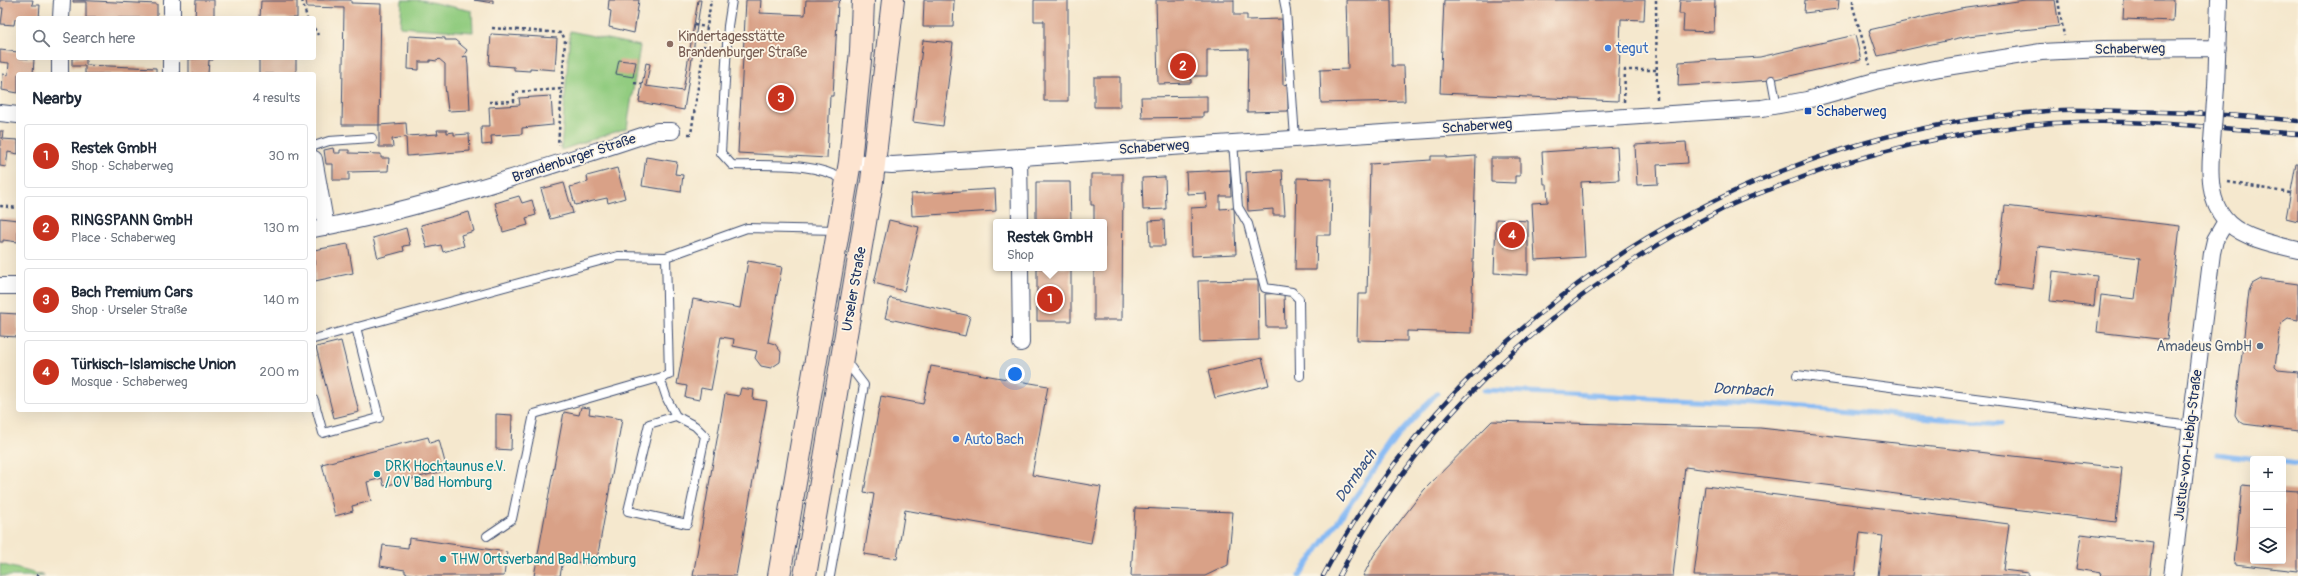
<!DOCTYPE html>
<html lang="en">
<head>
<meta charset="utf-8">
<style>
	:root { --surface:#fff; --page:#f6f6f7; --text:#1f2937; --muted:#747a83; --line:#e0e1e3; --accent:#c8321e }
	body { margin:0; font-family:Pangolin,sans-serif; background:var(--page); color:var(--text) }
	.controls { position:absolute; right:12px; bottom:12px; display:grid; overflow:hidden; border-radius:4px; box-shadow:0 4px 16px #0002 }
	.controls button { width:36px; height:36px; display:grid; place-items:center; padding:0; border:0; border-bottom:1px solid var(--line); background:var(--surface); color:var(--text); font:20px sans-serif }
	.you { position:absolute; left:1015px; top:374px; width:14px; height:14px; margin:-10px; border:3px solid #fff; border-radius:50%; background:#1a73e8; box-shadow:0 0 0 6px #1a73e833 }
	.badge { display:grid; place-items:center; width:26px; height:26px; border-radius:50%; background:var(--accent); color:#fff; font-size:13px; font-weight:700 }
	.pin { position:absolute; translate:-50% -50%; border:2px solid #fff; box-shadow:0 1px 4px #0006 }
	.popup { position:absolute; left:993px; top:219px; width:114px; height:52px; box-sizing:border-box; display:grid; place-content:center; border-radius:4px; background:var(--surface); filter:drop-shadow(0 1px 3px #0005); font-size:13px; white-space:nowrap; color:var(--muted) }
	.popup b { font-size:15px; color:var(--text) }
	.popup::after { content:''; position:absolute; left:50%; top:100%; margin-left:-8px; border:8px solid transparent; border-top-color:var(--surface) }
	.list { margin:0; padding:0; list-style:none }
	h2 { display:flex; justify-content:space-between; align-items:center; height:52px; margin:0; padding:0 16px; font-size:17px }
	h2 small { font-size:13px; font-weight:400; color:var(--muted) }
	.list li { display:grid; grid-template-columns:26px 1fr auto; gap:12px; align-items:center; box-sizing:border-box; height:64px; margin:0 8px 8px; padding:0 8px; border:1px solid var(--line); border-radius:4px }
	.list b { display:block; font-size:15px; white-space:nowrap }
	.list p { margin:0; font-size:13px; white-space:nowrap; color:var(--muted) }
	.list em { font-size:13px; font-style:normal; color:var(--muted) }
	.icon { flex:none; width:22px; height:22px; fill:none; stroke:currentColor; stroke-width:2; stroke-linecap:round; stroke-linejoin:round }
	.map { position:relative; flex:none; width:2298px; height:576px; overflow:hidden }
	.search { position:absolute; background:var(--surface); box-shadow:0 4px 16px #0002; left:16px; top:16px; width:300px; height:44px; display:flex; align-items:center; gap:10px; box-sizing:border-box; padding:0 14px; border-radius:4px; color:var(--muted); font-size:15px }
	.panel { position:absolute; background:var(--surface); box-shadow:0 4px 16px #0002; left:16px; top:72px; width:300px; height:340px; border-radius:4px }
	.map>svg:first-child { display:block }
	.green { fill:#92cc80; stroke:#567e6f }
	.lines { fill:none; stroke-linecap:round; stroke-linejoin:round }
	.stream { stroke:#86baf4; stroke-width:5 }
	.building { fill:#d9a187 }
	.lane-casing { stroke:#3c4b6f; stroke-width:10 }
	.street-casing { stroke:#3c4b6f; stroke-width:18 }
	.secondary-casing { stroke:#3c4b6f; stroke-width:24 }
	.path { stroke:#3c4b6f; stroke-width:2.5; stroke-dasharray:3 3; stroke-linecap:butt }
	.lane { stroke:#fff; stroke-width:8 }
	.street { stroke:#fff; stroke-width:16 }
	.secondary { stroke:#fde4d0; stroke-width:22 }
	.rail-casing { stroke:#1b2f5e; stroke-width:4.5 }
	.rail { stroke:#fcf5e5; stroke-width:3; stroke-dasharray:9; stroke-linecap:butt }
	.street-bridge-casing { stroke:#3c4b6f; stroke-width:18; stroke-linecap:butt }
	.street-bridge { stroke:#fff; stroke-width:16 }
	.education-dot { fill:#8d6e63; stroke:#fcf5e5; stroke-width:1.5 }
	.shop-dot { fill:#3f7fe0; stroke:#fcf5e5; stroke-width:1.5 }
	.transit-dot { fill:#1a4fb4; stroke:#fcf5e5; stroke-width:1.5 }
	.service-dot { fill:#5c6f8a; stroke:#fcf5e5; stroke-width:1.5 }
	.culture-dot { fill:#0f9aa8; stroke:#fcf5e5; stroke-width:1.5 }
	.labels { text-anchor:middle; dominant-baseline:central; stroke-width:3.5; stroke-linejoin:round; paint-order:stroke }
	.education-label { font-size:14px; fill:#785e54; stroke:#fcf5e5; text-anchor:start }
	.shop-label { font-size:14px; fill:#366cbe; stroke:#fcf5e5; text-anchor:start }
	.street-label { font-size:14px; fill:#1b2f5e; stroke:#fcf5e5 }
	.transit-label { font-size:14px; fill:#164399; stroke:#fcf5e5; text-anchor:start }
	.service-label { font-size:14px; fill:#4e5e75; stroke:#fcf5e5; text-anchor:end }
	.culture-label { font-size:14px; fill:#0d838f; stroke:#fcf5e5; text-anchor:start }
	.water-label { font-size:15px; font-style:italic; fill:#365284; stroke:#fcf5e5 }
</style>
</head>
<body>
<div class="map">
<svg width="2298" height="576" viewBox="0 0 2298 576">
	<rect width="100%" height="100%" fill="#fcf5e5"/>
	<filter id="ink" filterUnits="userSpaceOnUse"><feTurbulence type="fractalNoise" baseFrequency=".025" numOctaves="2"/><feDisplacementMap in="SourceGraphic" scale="8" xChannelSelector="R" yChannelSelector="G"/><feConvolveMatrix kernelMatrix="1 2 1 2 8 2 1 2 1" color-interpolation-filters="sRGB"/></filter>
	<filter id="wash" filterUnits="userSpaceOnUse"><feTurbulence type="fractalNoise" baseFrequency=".012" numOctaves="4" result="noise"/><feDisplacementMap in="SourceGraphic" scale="16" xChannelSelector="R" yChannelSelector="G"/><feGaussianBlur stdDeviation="0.9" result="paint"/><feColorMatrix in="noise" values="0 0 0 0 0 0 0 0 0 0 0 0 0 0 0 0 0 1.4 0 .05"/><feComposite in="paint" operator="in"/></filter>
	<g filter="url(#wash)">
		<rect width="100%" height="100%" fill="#f5e8ce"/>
		<path class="green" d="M 402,0 L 421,0 L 472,11 L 473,32 L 400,27 Z
			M 570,31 L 640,46 L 627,128 L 561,150 Z
			M 0,564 L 45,576 L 0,576 Z"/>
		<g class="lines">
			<path class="stream" d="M 1484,390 L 1758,403 L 2000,424
				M 2217,454 L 2257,459
				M 2283,462 L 2298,464
				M 1299,576 L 1401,432 L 1437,393"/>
		</g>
		<g id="blocks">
			<path class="building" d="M 0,0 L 33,0 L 32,5 L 40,5 L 39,18 L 18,18 L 15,19 L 14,25 L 1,24 L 3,8 L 0,8 Z
				M 73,0 L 157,4 L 157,18 L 86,18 L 86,2 L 73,2 Z
				M 196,0 L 214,0 L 214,18 L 195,18 Z
				M 306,0 L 351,0 L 351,3 L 381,4 L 379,125 L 406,123 L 407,136 L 438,134 L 437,130 L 447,130 L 447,133 L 454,132 L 454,135 L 469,134 L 470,151 L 407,156 L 406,137 L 392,139 L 393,147 L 379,147 L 379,125 L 342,125 L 344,8 L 307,7 Z
				M 474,0 L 493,0 L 493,3 Z
				M 609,0 L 639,0 L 634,33 L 609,27 L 611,11 L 608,10 Z
				M 698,0 L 701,0 L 684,110 L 639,102 L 646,63 L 650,64 L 646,86 L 683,91 Z
				M 746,0 L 761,0 L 760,13 L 805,15 L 806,0 L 841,0 L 838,3 L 833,96 L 830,96 L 827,158 L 738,153 Z
				M 924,0 L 954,0 L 953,27 L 923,27 Z
				M 1034,0 L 1068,0 L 1068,101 L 1044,101 L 1044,21 L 1034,21 Z
				M 1156,0 L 1234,0 L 1234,15 L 1247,15 L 1247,20 L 1282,19 L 1283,85 L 1288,84 L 1288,111 L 1247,112 L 1248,49 L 1207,50 L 1207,76 L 1191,76 L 1191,83 L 1158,84 Z
				M 1346,0 L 1391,0 L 1392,66 L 1404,66 L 1405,101 L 1321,103 L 1320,70 L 1348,69 Z
				M 1444,0 L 1645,0 L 1644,20 L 1621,19 L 1618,101 L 1440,93 Z
				M 1680,0 L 1715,0 L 1714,32 L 1683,31 L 1684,14 L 1679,14 Z
				M 1805,0 L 1839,0 L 1838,9 L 1804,13 Z
				M 2025,0 L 2055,0 L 2059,26 L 1968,36 L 1878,56 L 1869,30 L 1960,9 Z
				M 2124,0 L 2174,0 L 2173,21 L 2123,19 Z
				M 261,1 L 297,1 L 297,18 L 260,18 Z
				M 491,34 L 557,38 L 555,70 L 530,68 L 530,71 L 514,70 L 514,67 L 489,65 Z
				M 1855,35 L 1861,60 L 1772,80 L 1678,86 L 1679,62 L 1760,57 Z
				M 409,36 L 445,38 L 445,40 L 455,40 L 467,50 L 463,57 L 467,56 L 468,66 L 470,110 L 448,111 L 445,86 L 445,64 L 439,59 L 437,61 L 430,60 L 430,62 L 419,62 L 419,70 L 408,69 Z
				M 923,40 L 953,43 L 943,126 L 913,122 Z
				M 0,50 L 18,52 L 18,58 L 34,59 L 33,74 L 18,74 L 18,93 L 2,90 L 3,74 L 8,75 L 9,63 L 0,62 Z
				M 72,58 L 86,58 L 86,65 L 156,68 L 156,74 L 85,74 L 85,66 L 72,66 Z
				M 213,58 L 213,60 L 209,60 L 208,74 L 189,74 L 189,59 Z
				M 259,58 L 296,58 L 296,74 L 259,74 Z
				M 619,60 L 636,62 L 633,77 L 616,74 Z
				M 1094,77 L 1120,77 L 1120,107 L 1094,107 Z
				M 551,96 L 553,125 L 522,128 L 522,134 L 491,136 L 492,144 L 482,145 L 481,126 L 490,126 L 489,107 L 520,105 L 519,98 Z
				M 1207,96 L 1207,112 L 1203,112 L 1203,117 L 1142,118 L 1141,97 Z
				M 0,131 L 3,131 L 2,139 L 18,140 L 18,154 L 8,152 L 6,167 L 0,166 Z
				M 1686,142 L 1688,163 L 1657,165 L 1658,184 L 1637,185 L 1635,145 Z
				M 1617,147 L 1619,180 L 1581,182 L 1585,257 L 1535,260 L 1532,203 L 1548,202 L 1547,184 L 1544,184 L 1542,152 Z
				M 333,148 L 334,153 L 340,153 L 340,150 L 349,150 L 349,153 L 381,154 L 381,158 L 389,158 L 388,171 L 349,172 L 349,180 L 333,180 L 333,164 L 326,164 L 324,150 Z
				M 1431,156 L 1446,156 L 1446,158 L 1476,156 L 1471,333 L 1407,331 L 1407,341 L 1357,340 L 1358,294 L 1367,294 L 1370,164 L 1431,160 Z
				M 646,157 L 677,162 L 675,174 L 683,175 L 681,192 L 642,186 Z
				M 1491,158 L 1520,158 L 1520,176 L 1515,176 L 1515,183 L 1491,182 Z
				M 2296,164 L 2298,164 L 2298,221 L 2286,218 Z
				M 617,168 L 625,198 L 608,203 L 607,198 L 575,205 L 570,187 L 588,182 L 587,176 Z
				M 1230,170 L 1231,196 L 1220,196 L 1220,209 L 1234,208 L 1236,254 L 1192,256 L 1191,208 L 1207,207 L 1206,193 L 1187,194 L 1186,172 Z
				M 1282,170 L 1285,215 L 1273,215 L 1273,209 L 1248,211 L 1246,172 Z
				M 1091,174 L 1123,174 L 1122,320 L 1094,320 L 1094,268 L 1104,268 L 1104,222 L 1094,222 L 1094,205 L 1091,205 Z
				M 1165,177 L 1166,209 L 1143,210 L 1142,178 Z
				M 1297,178 L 1332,179 L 1331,235 L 1317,235 L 1316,270 L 1295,270 Z
				M 1036,182 L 1070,182 L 1071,222 L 1036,222 Z
				M 564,183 L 573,213 L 550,219 L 541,189 Z
				M 995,189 L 996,211 L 912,216 L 911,194 Z
				M 519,196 L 522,203 L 532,200 L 536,215 L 526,218 L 528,225 L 503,232 L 495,203 Z
				M 2005,206 L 2180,226 L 2167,340 L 2097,332 L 2101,295 L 2135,299 L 2140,258 L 2038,246 L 2033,289 L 1996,284 Z
				M 469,212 L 474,231 L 461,235 L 464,246 L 443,252 L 441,245 L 427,248 L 421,225 Z
				M 0,218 L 18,220 L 18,242 L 3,240 L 3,242 L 0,242 Z
				M 1496,219 L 1528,221 L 1528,275 L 1494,273 Z
				M 889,220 L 919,227 L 904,291 L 874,283 Z
				M 1164,220 L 1165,246 L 1150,246 L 1149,221 Z
				M 406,228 L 410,245 L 403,246 L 404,251 L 378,258 L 373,238 Z
				M 348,244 L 353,273 L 315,281 L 314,250 Z
				M 748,261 L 782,267 L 768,342 L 775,344 L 781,352 L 780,362 L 771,368 L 761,366 L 755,358 L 757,351 L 733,346 L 734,339 L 721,337 L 711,390 L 701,388 L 699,400 L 685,397 L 687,386 L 677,384 L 693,299 L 740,308 Z
				M 1037,268 L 1071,268 L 1071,321 L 1037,321 Z
				M 2053,271 L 2097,276 L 2094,306 L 2050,301 Z
				M 2261,279 L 2298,284 L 2298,320 L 2288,318 L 2281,323 L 2275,367 L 2278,370 L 2298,372 L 2298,431 L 2244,424 L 2238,420 L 2235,415 L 2249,291 L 2252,284 Z
				M 1258,280 L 1259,340 L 1200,342 L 1198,281 Z
				M 1284,293 L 1285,327 L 1266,327 L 1265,294 Z
				M 890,298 L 970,316 L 965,336 L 885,318 Z
				M 0,313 L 18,314 L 18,337 L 0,336 Z
				M 341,341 L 359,412 L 334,418 L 316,347 Z
				M 1262,358 L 1269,385 L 1215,398 L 1208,371 Z
				M 931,366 L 1048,386 L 1032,475 L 1101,487 L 1091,543 L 905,510 L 897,559 L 864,554 L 874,494 L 864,492 L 881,396 L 923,404 Z
				M 741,388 L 754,390 L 753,399 L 767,401 L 736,576 L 693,576 L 725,394 L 739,396 Z
				M 581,407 L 590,408 L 589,414 L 622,419 L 596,565 L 563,560 L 560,576 L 534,576 L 564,412 L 579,415 Z
				M 496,414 L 512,415 L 511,450 L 496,449 Z
				M 1492,421 L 1760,428 L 2122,468 L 2116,522 L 1685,467 L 1673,576 L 1363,576 L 1374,555 L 1424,490 Z
				M 428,437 L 430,443 L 439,440 L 447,470 L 384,486 L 382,478 L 367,482 L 371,501 L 352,506 L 353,511 L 335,516 L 322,464 Z
				M 2242,485 L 2253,486 L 2253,561 L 2283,561 L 2283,490 L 2298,491 L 2298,571 L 2234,564 Z
				M 1705,486 L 2009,524 L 2003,570 L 2028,573 L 2028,576 L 1878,576 L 1883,536 L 1860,533 L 1855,576 L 1694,576 Z
				M 1135,508 L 1233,512 L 1228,565 L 1205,576 L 1131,576 Z
				M 2081,534 L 2154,543 L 2150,576 L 2100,576 L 2101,573 L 2076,569 Z
				M 409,538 L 507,552 L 504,576 L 422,576 L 405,573 L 405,570 L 380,566 L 383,545 L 408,548 Z"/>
		</g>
	</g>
	<g filter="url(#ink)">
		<use href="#blocks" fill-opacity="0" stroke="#3c4b6f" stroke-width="1"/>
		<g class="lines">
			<g class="lane-casing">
				<path id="lane" d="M 732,0 L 728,26 L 721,153 L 732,165 C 768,166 813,161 844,180
					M 1284,0 L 1286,10 L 1295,138
					M 1772,80 L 1777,107
					M 1233,142 L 1238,207 L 1248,224 L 1265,288 L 1292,292 L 1299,299 L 1300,376
					M 314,146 L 329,141 L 372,138
					M 314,339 L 618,256 L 666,257
					M 1797,375 L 2191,426
					M 660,378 L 667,399 L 676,416 L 695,426 L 705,436 L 687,524 L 628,511 L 649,424 L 676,416
					M 314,400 L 323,433 L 379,418 L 356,327
					M 487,536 L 512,519 L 534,414 L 669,375 L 666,257 L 747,228 L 838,230
					M 830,576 L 864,385 L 845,360"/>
			</g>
			<g class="street-casing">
				<path id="street" d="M 61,18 L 62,0
					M 172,18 L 172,0
					M 60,74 L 60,58
					M 171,74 L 171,58
					M 2216,87 L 2219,0
					M 0,113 L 18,115
					M 2211,155 C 2206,226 2236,236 2298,250
					M 1019,157 L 1020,222
					M 314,159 L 326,227
					M 850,162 L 892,165 L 976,160 L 1762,108 L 1807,100 L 1875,81 L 1940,68 L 2041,52 L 2103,49 L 2218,48
					M 314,229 C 431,207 544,168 657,131 L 672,131
					M 1020,268 L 1021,343
					M 0,286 L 18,286
					M 2172,576 L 2212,253 L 2215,240 L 2226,221"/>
			</g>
			<g class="secondary-casing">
				<path id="secondary" d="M 779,576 L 850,162 L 861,51 L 863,0
					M 805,576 L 872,181 L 893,0"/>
			</g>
			<path class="path" d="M 302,0 L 307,18
				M 1656,0 L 1657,99
				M 1853,0 L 1853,7 L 1870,65
				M 2058,0 L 2064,36
				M 694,25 L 707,27
				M 314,28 L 318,35
				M 492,28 L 562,33 L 565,40 L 562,89
				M 634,83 L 642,84
				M 489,102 L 514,101 L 514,92 L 562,89 L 558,145
				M 1624,102 L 1625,70 L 1657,70
				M 688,134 L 691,134 L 711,0
				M 2228,182 L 2290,193
				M 0,206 L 18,208
				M 38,576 L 38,574"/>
			<use href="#lane" class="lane"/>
			<use href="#street" class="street"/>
			<use href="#secondary" class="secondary"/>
			<g class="rail-casing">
				<path id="rail" d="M 1323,576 C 1429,375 1624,218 1841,150 C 1911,127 1988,115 2062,110 C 2083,109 2104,111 2125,111 C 2183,112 2241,115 2298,121
					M 1339,576 C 1423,413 1564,289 1727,207 C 1742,199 1758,194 1774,188 C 1845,160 1917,140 1993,130 C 2013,127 2034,124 2055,123 C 2136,118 2217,128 2298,134"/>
			</g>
			<use href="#rail" class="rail"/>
			<g class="street-bridge-casing">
				<path id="street-bridge" d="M 2211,155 L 2216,87"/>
			</g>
			<use href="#street-bridge" class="street-bridge"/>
		</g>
	</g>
	<circle class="education-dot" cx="670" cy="44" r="4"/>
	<g class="shop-dot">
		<circle cx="1608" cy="48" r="4"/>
		<circle cx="956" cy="439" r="4"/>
	</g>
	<rect class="transit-dot" x="1804" y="107" width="8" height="8" rx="2"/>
	<circle class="service-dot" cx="2260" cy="346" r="4"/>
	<g class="culture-dot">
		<circle cx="377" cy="474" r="4"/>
		<circle cx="443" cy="559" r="4"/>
	</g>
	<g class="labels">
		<g class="education-label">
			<text x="678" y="36">Kindertagesstätte<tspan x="678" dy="16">Brandenburger Straße</tspan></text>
		</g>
		<g class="shop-label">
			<text x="1616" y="48">tegut</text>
			<text x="964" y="439">Auto Bach</text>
		</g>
		<g class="street-label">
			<text transform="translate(2130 49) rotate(-1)">Schaberweg</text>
			<text transform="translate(1477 126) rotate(-4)">Schaberweg</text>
			<text transform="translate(1154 147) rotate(-4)">Schaberweg</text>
			<text transform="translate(574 158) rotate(-18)">Brandenburger Straße</text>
			<text transform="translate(854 289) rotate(-80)">Urseler Straße</text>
			<text transform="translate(2188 445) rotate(-83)">Justus-von-Liebig-Straße</text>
		</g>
		<g class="transit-label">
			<text x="1816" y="111">Schaberweg</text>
		</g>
		<g class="service-label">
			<text x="2252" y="346">Amadeus GmbH</text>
		</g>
		<g class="culture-label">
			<text x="385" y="466">DRK Hochtaunus e.V.<tspan x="385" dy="16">/ OV Bad Homburg</tspan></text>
			<text x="451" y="559">THW Ortsverband Bad Homburg</text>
		</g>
		<g class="water-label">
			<text transform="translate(1743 390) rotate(3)">Dornbach</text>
			<text transform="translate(1356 476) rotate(-55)">Dornbach</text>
		</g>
	</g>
</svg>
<div class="controls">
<button>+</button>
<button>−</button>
<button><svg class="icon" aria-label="layers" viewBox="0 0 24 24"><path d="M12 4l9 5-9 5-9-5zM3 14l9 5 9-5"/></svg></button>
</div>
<div class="you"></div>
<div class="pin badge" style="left:1050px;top:299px">1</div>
<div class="popup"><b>Restek GmbH</b>Shop</div>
<div class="pin badge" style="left:1183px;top:66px">2</div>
<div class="pin badge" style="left:781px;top:98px">3</div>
<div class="pin badge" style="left:1512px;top:235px">4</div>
<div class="search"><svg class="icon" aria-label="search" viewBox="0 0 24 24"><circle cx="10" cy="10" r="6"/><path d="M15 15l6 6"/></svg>Search here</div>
<section class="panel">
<h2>Nearby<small>4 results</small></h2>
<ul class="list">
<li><span class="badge">1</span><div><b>Restek GmbH</b><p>Shop · Schaberweg</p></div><em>30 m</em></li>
<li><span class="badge">2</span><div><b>RINGSPANN GmbH</b><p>Place · Schaberweg</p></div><em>130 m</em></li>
<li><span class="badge">3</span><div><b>Bach Premium Cars</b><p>Shop · Urseler Straße</p></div><em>140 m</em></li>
<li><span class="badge">4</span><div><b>Türkisch-Islamische Union</b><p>Mosque · Schaberweg</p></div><em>200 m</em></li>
</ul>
</section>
</div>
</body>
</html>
